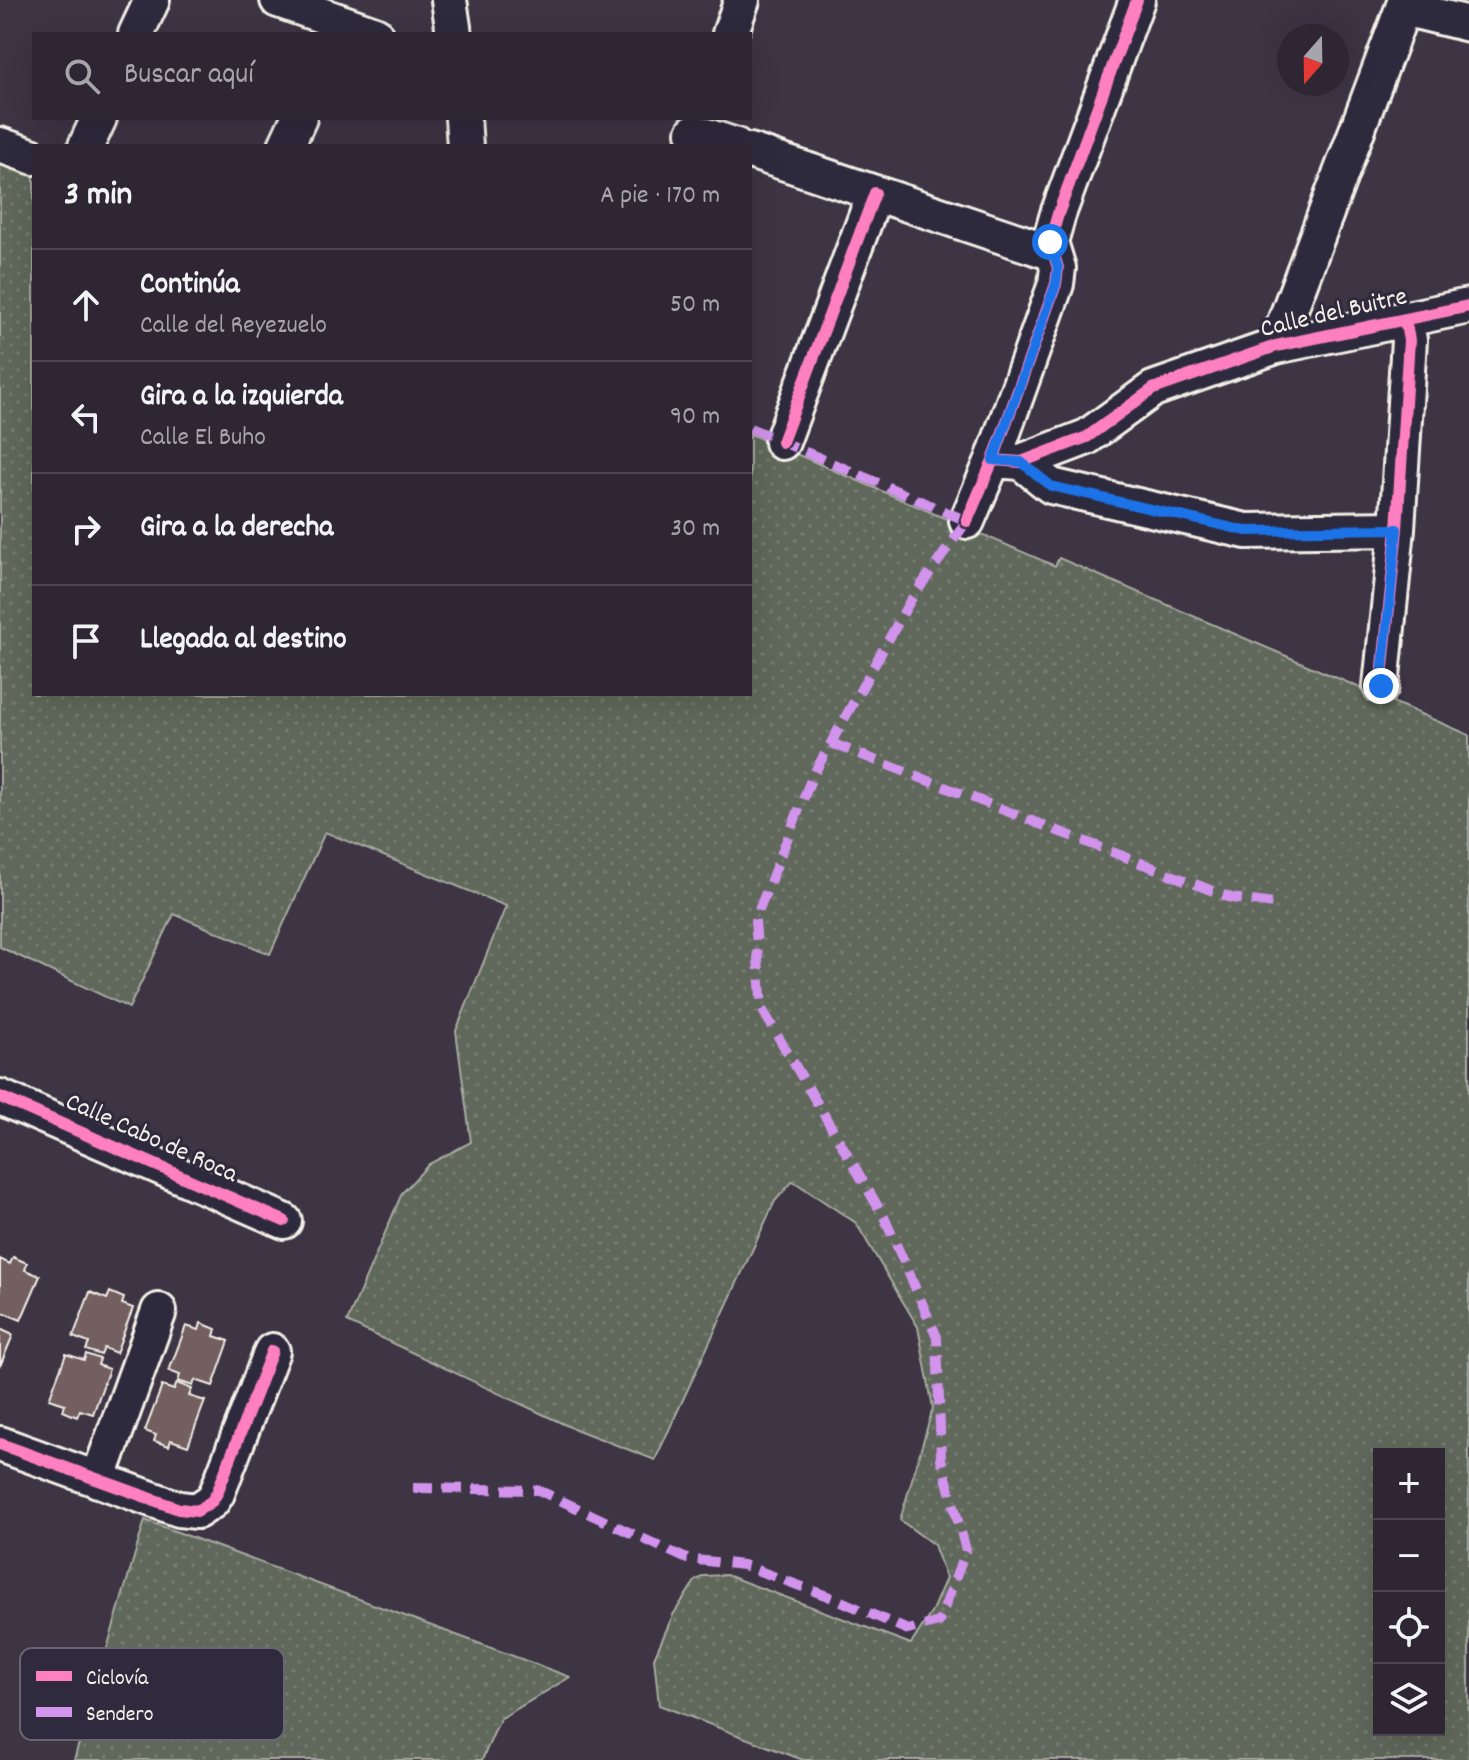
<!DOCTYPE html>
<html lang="es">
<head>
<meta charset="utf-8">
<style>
	:root { --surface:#2e2733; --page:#3a333f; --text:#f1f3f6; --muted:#a7a5ac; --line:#49444e }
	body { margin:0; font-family:Dekko,sans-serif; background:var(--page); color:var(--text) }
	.controls { position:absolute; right:24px; bottom:24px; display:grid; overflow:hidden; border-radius:0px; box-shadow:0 8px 32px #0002 }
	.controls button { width:72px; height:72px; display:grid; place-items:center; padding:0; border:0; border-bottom:2px solid var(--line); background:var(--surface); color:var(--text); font:40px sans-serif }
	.compass { position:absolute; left:1277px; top:24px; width:72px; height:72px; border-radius:50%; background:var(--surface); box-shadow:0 8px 32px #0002; rotate:200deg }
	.stop { position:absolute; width:24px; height:24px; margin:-18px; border:6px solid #1a73e8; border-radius:50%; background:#fff }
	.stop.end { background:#1a73e8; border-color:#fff; box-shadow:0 2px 8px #0008 }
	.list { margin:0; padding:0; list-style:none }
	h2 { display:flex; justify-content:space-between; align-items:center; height:104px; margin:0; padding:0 32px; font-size:34px }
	h2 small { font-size:26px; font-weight:400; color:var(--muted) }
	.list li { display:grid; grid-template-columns:52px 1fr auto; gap:24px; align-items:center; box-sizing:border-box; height:112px; padding:0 32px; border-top:2px solid var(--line) }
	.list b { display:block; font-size:30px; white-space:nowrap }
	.list p { margin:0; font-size:26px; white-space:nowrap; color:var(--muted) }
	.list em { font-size:26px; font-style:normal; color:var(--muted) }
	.icon { flex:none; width:44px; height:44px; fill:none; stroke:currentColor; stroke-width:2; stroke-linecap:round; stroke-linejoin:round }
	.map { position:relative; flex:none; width:1469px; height:1760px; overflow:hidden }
	.search { position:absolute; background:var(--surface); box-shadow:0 8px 32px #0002; left:32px; top:32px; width:720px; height:88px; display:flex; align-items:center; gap:20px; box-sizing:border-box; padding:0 28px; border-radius:0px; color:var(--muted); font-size:30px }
	.panel { position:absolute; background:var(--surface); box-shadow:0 8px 32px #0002; left:32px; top:144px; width:720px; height:552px; border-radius:0px }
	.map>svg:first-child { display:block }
	.grass { fill:url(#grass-dots); stroke:#a9aca1; stroke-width:2; fill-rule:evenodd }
	.building { fill:#735e60; stroke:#f4f1e8; stroke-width:2 }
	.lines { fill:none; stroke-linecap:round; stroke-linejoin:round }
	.street-casing { stroke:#f4f1e8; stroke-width:40 }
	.street { stroke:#2f2a3d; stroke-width:34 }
	.quiet { stroke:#d193ec; stroke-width:10; stroke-dasharray:20 10; stroke-linecap:butt }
	.cycleway-casing { stroke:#2f2a3d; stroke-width:17 }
	.cycleway { stroke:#ff80c0; stroke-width:12 }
	.route { stroke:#1a73e8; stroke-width:10 }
	.labels { text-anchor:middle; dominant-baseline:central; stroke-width:6; stroke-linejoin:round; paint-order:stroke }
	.street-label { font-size:26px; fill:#f4f1e8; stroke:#2f2a3d }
	.key { fill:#2f2a3d; stroke:#6a6670; stroke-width:2 }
	.key-label { font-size:22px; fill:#f4f1e8 }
</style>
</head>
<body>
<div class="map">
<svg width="1469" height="1760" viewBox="0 0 1469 1760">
	<defs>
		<pattern id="grass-dots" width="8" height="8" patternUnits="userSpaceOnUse" patternTransform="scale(2)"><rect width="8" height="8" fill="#5e675a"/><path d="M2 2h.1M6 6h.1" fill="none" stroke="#767d72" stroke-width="1.8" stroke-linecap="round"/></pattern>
	</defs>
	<rect width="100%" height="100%" fill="#3d3444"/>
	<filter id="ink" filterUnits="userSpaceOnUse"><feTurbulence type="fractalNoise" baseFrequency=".0125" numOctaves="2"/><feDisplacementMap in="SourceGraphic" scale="16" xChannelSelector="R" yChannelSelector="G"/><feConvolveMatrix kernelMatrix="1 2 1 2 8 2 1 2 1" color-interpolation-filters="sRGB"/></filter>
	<g filter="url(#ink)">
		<path class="grass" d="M 0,157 L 34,169 L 34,694 L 750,694 L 750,434 L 1055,566 L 1059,558 L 1469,735 L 1469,1760 L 803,1760 L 659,1705 L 654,1658 L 673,1615 L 695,1581 L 704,1576 L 726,1575 L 911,1644 L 931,1613 L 946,1578 L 934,1545 L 900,1520 L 933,1408 L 918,1327 L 856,1223 L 793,1181 L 775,1201 L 655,1460 L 570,1427 L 347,1322 L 402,1193 L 429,1164 L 471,1142 L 456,1031 L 506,906 L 325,832 L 270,954 L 174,914 L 129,1008 L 0,947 ZM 1379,1454 L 1439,1454 L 1439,1730 L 1379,1730 Z
			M 145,1520 L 570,1677 L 500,1719 L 482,1760 L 74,1760 Z"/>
		<path class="building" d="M 13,1257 L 27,1263 L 25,1270 L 40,1276 L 21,1320 L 4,1313 L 0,1318 L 0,1259 L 10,1264 Z
			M 90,1292 L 107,1299 L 110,1292 L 124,1298 L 122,1304 L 133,1308 L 116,1353 L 104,1348 L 101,1355 L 86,1350 L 89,1343 L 73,1337 Z
			M 201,1323 L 216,1329 L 214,1336 L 229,1341 L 213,1386 L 195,1380 L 193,1386 L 178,1381 L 180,1375 L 169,1371 L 186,1326 L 199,1330 Z
			M 0,1329 L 13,1335 L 0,1366 Z
			M 66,1354 L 84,1360 L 86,1354 L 100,1359 L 98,1365 L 109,1369 L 93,1414 L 80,1410 L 77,1417 L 63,1411 L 65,1404 L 49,1399 Z
			M 177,1383 L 192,1389 L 189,1396 L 205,1401 L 188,1446 L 171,1440 L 169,1446 L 154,1441 L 156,1435 L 145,1431 L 162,1386 L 174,1390 Z"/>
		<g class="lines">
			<g class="street-casing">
				<path id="street" d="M 278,0 L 375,34
					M 449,0 L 454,34
					M 1403,8 L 1469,24
					M 136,34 L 152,0
					M 730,34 L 742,0
					M 463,118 L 465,146
					M 694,132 L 736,146
					M 0,145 L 34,157
					M 86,146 L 99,118
					M 286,146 L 299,118
					M 750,151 L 1053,253
					M 1276,346 L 1406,0
					M 782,442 L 875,193
					M 993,460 L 1021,462 L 1087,437 L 1153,389 L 1276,346 L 1469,306
					M 1021,462 L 1051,486 L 1246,531 L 1397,529
					M 967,521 L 993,460 L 1056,284 L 1058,268 L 1050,242 L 1058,214 L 1137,0
					M 1381,686 L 1397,529 L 1409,340 L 1405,320
					M 0,1097 L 284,1221
					M 0,1444 L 179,1509 L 197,1511 L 212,1501 L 217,1493 L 272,1351
					M 98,1480 L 159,1311"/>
			</g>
			<use href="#street" class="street"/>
			<path class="quiet" d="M 831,743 L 1231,898 L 1281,905
				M 413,1488 L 538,1490 L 687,1559 L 743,1565 L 841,1601 L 908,1630 L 939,1622 L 966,1550 L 941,1459 L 937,1337 L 884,1217 L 762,1009 L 755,920 L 812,777 L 910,601 L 967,521 L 750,428"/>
			<g class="cycleway-casing">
				<path id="cycleway" d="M 782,442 L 875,193
					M 993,460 L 1021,462 L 1087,437 L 1153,389 L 1276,346 L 1469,306
					M 967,521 L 993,460 L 1056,284 L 1058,268 L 1050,242 L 1058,214 L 1137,0
					M 1381,686 L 1397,529 L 1409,340 L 1405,320
					M 0,1097 L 284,1221
					M 0,1444 L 179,1509 L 197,1511 L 212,1501 L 217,1493 L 272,1351"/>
			</g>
			<use href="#cycleway" class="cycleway"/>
		</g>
	</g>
	<g class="lines" filter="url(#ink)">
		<path class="route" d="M 1050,242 L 1058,268 L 1056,284 L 993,460 L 1021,462 L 1051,486 L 1246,531 L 1397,529 L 1381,686"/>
	</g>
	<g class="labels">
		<g class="street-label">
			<text transform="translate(1334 314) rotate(-13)">Calle del Buitre</text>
			<text transform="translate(151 1139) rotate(24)">Calle Cabo de Roca</text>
		</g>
	</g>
	<rect x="20" y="1648" width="264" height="92" rx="12" class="key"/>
	<rect x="36" y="1671" width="36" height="10" fill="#ff80c0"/>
	<rect x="36" y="1707" width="36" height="10" fill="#d193ec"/>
	<g class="key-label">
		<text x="86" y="1684">Ciclovía</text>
		<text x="86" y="1720">Sendero</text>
	</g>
</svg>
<div class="controls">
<button>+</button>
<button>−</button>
<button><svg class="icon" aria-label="locate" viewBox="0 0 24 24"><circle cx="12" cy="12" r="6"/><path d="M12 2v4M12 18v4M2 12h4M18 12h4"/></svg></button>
<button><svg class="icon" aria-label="layers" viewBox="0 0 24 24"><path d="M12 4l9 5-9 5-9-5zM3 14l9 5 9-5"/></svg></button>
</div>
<svg class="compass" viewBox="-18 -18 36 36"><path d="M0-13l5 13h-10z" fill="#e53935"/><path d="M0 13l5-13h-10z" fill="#a7a5ac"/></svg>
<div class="stop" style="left:1050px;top:242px"></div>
<div class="stop end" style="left:1381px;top:686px"></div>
<div class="search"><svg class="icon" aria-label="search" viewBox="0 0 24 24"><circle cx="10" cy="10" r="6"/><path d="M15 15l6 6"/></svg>Buscar aquí</div>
<section class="panel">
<h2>3 min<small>A pie · 170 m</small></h2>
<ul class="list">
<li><svg class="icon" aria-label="ahead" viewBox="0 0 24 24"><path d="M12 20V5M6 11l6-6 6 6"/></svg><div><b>Continúa</b><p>Calle del Reyezuelo</p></div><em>50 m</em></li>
<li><svg class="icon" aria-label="left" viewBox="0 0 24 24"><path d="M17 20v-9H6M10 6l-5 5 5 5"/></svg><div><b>Gira a la izquierda</b><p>Calle El Buho</p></div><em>90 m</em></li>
<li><svg class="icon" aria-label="right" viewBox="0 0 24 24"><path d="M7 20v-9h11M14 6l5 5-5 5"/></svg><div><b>Gira a la derecha</b></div><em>30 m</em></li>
<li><svg class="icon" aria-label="arrive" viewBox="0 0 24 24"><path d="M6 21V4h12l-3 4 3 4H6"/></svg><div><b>Llegada al destino</b></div></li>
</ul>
</section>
</div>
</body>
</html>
